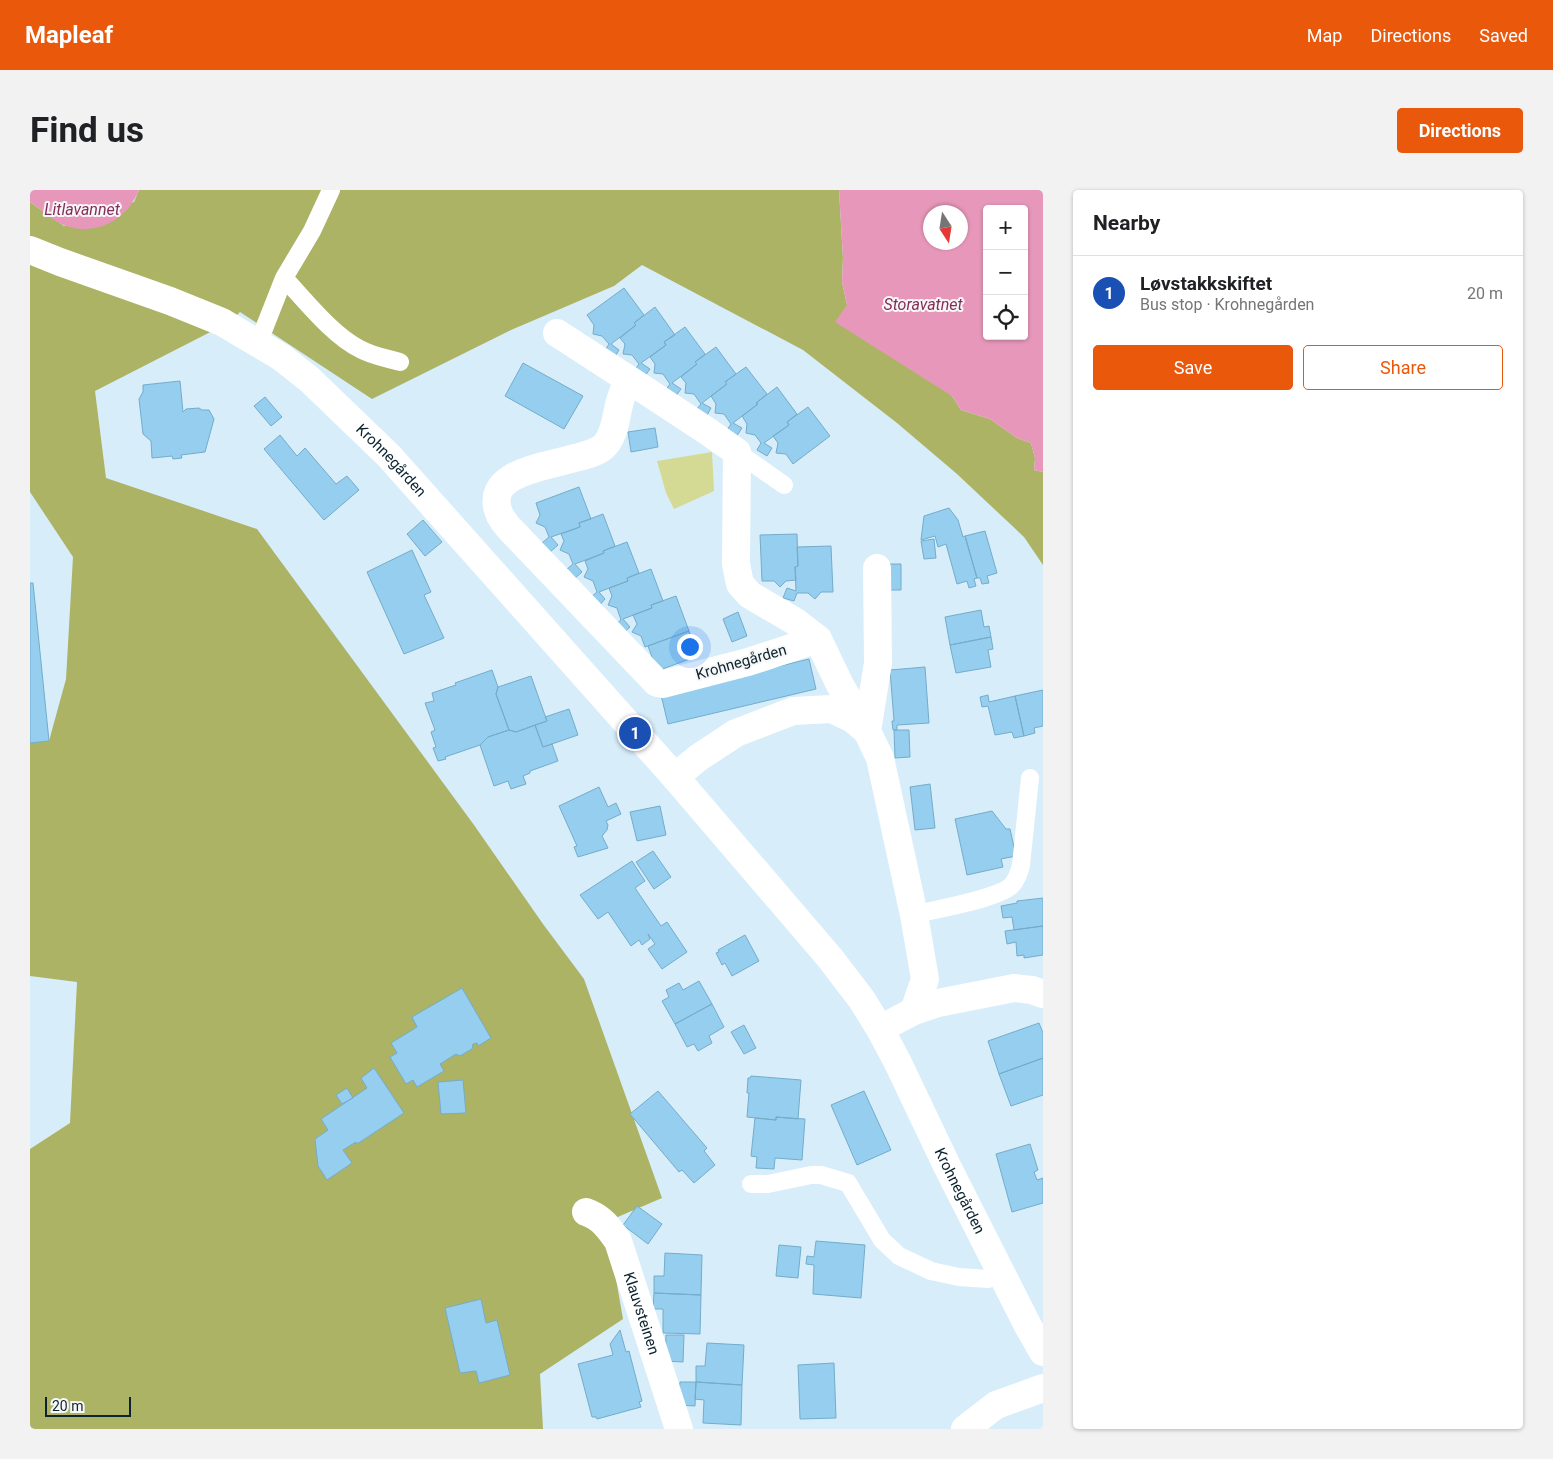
<!DOCTYPE html>
<html lang="en">
<head>
<meta charset="utf-8">
<style>
	:root { --surface:#fff; --page:#f2f2f2; --text:#202124; --muted:#757577; --line:#e0e0e0; --accent:#ea580c }
	body { margin:0; font-family:Roboto,sans-serif; background:var(--page); color:var(--text) }
	.controls { position:absolute; right:15px; top:15px; display:grid; overflow:hidden; border-radius:5px; box-shadow:0 1px 4px #0004 }
	.controls button { width:45px; height:45px; display:grid; place-items:center; padding:0; border:0; border-bottom:1px solid var(--line); background:var(--surface); color:var(--text); font:25px sans-serif }
	.compass { position:absolute; left:893px; top:15px; width:45px; height:45px; border-radius:50%; background:var(--surface); box-shadow:0 1px 4px #0004; rotate:168deg }
	.scale { position:absolute; left:15px; bottom:12px; width:86px; box-sizing:border-box; padding-left:5px; border:2px solid #0c242f; border-top:0; font-size:14px; line-height:18px; white-space:nowrap; color:#0c242f; -webkit-text-stroke:4px #f7f7f7; paint-order:stroke }
	.you { position:absolute; left:659px; top:456px; width:18px; height:18px; margin:-12px; border:4px solid #fff; border-radius:50%; background:#1a73e8; box-shadow:0 0 0 8px #1a73e833 }
	.badge { display:grid; place-items:center; width:32px; height:32px; border-radius:50%; background:var(--accent); color:#fff; font-size:16px; font-weight:700 }
	.pin { position:absolute; translate:-50% -50%; border:2px solid #fff; box-shadow:0 1px 5px #0006 }
	.list { margin:0; padding:0; list-style:none }
	h2 { display:flex; justify-content:space-between; align-items:center; height:65px; margin:0; padding:0 20px; font-size:21px }
	h2 small { font-size:16px; font-weight:400; color:var(--muted) }
	.list li { display:grid; grid-template-columns:32px 1fr auto; gap:15px; align-items:center; box-sizing:border-box; height:75px; padding:0 20px; border-top:1px solid var(--line) }
	.list b { display:block; font-size:19px; white-space:nowrap }
	.list p { margin:0; font-size:16px; white-space:nowrap; color:var(--muted) }
	.list em { font-size:16px; font-style:normal; color:var(--muted) }
	.actions { display:flex; gap:10px; padding:15px 20px }
	.actions a { flex:1; padding:11px 0; border:1px solid var(--accent); border-radius:5px; text-align:center; font-size:18px; color:var(--accent) }
	.actions .main { background:var(--accent); color:#fff }
	.icon { flex:none; width:28px; height:28px; fill:none; stroke:currentColor; stroke-width:2; stroke-linecap:round; stroke-linejoin:round }
	.map { position:relative; flex:none; width:1013px; height:1239px; overflow:hidden; border-radius:5px }
	header { display:flex; align-items:center; gap:30px; box-sizing:border-box; height:70px; padding:0 25px; background:var(--accent); color:#fff }
	header strong { font-size:24px }
	nav { display:flex; gap:28px; margin-inline-start:auto; font-size:18px }
	.intro { display:flex; align-items:center; justify-content:space-between; box-sizing:border-box; height:120px; padding:0 30px }
	h1 { margin:0; font-size:35px }
	.button { padding:12px 22px; border-radius:5px; background:var(--accent); color:#fff; font-size:18px; font-weight:700 }
	main { display:flex; gap:30px; padding:0 30px }
	aside { flex:1; background:var(--surface); border-radius:5px; box-shadow:0 1px 4px #0004 }
	.map>svg:first-child { display:block }
	.green { fill:#d4da94 }
	.forest { fill:#adb364 }
	.water { fill:#e798ba; fill-rule:evenodd }
	.building { fill:#95ceee; stroke:#74acca }
	.lines { fill:none; stroke-linecap:round; stroke-linejoin:round }
	.service { stroke:#fff; stroke-width:18 }
	.minor { stroke:#fff; stroke-width:28 }
	.secondary { stroke:#fff; stroke-width:28 }
	.labels { text-anchor:middle; dominant-baseline:central; stroke-width:4; stroke-linejoin:round; paint-order:stroke }
	.street-label { font-size:15px; fill:#0c242f; stroke:#f7f7f7 }
	.water-label { font-size:16px; font-style:italic; fill:#872c5a; stroke:#f7f7f7 }
</style>
</head>
<body>
<header>
<strong>Mapleaf</strong>
<nav><a>Map</a><a>Directions</a><a>Saved</a></nav>
</header>
<div class="intro"><h1>Find us</h1><a class="button">Directions</a></div>
<main>
<div class="map">
<svg width="1013" height="1239" viewBox="0 0 1013 1239">
	<rect width="100%" height="100%" fill="#d7edfa"/>
	<path class="green" d="M 682,262 L 684,301 L 644,319 L 636,303 L 627,271 Z"/>
	<path class="forest" d="M 109,0 L 809,0 L 813,68 L 812,92 L 817,115 L 922,206 L 931,220 L 960,229 L 987,248 L 1001,253 L 1005,268 L 1004,280 L 1013,282 L 1013,375 L 994,347 L 927,284 L 867,233 L 773,160 L 612,75 L 584,96 L 481,140 L 342,209 L 210,122 L 200,132 L 65,201 L 76,288 L 227,339 L 444,635 L 513,734 L 554,789 L 632,1008 L 576,1032 L 593,1129 L 510,1184 L 513,1239 L 0,1239 L 0,959 L 40,933 L 47,792 L 0,786 L 0,553 L 19,551 L 36,489 L 43,367 L 0,302 L 0,12 L 34,36 L 104,12 Z"/>
	<path class="water" d="M 0,0 L 109,0 C 97,30 67,46 36,36 C 25,33 10,18 0,12 Z
		M 809,0 L 1013,0 L 1013,282 L 1004,280 L 1005,268 L 1001,253 L 987,248 L 960,229 L 931,220 L 922,206 L 805,132 L 817,115 L 812,92 L 813,68 ZM 957,19 L 994,19 L 994,146 L 957,146 ZM 901,22 L 931,22 L 931,52 L 901,52 Z"/>
	<path class="building" d="M 594,98 L 614,125 L 604,133 L 606,135 L 581,154 L 589,160 L 584,168 L 574,162 L 579,154 L 572,146 L 563,144 L 564,135 L 557,125 Z
		M 625,117 L 645,145 L 634,152 L 636,155 L 611,173 L 620,179 L 614,187 L 604,181 L 609,174 L 602,165 L 593,164 L 595,154 L 590,148 L 606,135 L 604,133 Z
		M 655,137 L 675,164 L 665,172 L 667,174 L 642,193 L 651,199 L 645,207 L 635,201 L 640,194 L 633,184 L 624,183 L 625,174 L 620,167 L 636,155 L 634,152 Z
		M 686,157 L 706,184 L 695,192 L 697,194 L 672,213 L 681,218 L 676,227 L 666,220 L 671,214 L 664,204 L 655,203 L 656,193 L 651,187 L 667,174 L 665,172 Z
		M 493,173 L 553,206 L 534,239 L 475,206 Z
		M 716,177 L 737,204 L 726,213 L 728,214 L 703,233 L 712,238 L 706,247 L 697,240 L 701,234 L 694,224 L 685,223 L 686,214 L 681,206 L 697,194 L 695,192 Z
		M 150,191 L 153,222 L 156,219 L 169,218 L 172,220 L 179,220 L 184,229 L 175,262 L 151,265 L 152,268 L 143,269 L 142,266 L 122,268 L 121,251 L 113,244 L 109,209 L 113,202 L 113,195 Z
		M 747,197 L 767,224 L 757,232 L 759,235 L 734,253 L 742,258 L 737,266 L 727,260 L 731,253 L 725,245 L 716,243 L 717,234 L 712,226 L 728,214 L 726,213 Z
		M 235,207 L 252,227 L 241,236 L 224,216 Z
		M 778,217 L 800,246 L 763,274 L 756,264 L 746,263 L 748,253 L 743,246 L 759,235 L 757,232 Z
		M 625,238 L 628,257 L 601,262 L 598,242 Z
		M 250,245 L 267,266 L 275,258 L 306,294 L 317,286 L 329,300 L 294,330 L 234,259 Z
		M 549,297 L 561,329 L 549,333 L 550,337 L 521,347 L 528,355 L 520,362 L 512,353 L 519,347 L 515,337 L 506,333 L 510,325 L 506,313 Z
		M 919,318 L 928,330 L 933,347 L 935,346 L 947,388 L 944,389 L 946,396 L 939,398 L 937,391 L 927,394 L 916,354 L 908,357 L 905,346 L 891,350 L 894,326 Z
		M 573,324 L 585,356 L 573,361 L 574,363 L 545,374 L 552,382 L 544,389 L 536,380 L 543,374 L 539,364 L 530,360 L 534,351 L 531,344 L 550,337 L 549,333 Z
		M 393,330 L 412,352 L 395,366 L 377,344 Z
		M 955,341 L 967,383 L 957,386 L 959,393 L 952,394 L 950,388 L 947,388 L 935,346 Z
		M 767,344 L 768,376 L 765,377 L 766,390 L 756,391 L 750,397 L 744,391 L 732,391 L 730,345 Z
		M 904,349 L 906,368 L 894,369 L 891,351 Z
		M 597,352 L 609,383 L 597,388 L 598,391 L 569,402 L 575,409 L 568,417 L 560,408 L 567,402 L 563,391 L 554,387 L 558,379 L 555,371 L 574,363 L 573,361 Z
		M 801,356 L 803,402 L 791,402 L 785,409 L 778,403 L 767,403 L 764,411 L 753,408 L 757,398 L 766,401 L 765,377 L 768,376 L 767,357 Z
		M 382,360 L 401,402 L 394,405 L 414,448 L 374,464 L 337,382 Z
		M 858,374 L 871,374 L 871,400 L 858,400 Z
		M 621,379 L 633,411 L 621,415 L 622,418 L 593,429 L 600,437 L 592,444 L 585,435 L 591,430 L 587,418 L 578,415 L 582,406 L 579,398 L 598,391 L 597,388 Z
		M 0,393 L 3,393 L 19,551 L 0,553 Z
		M 646,406 L 659,441 L 615,457 L 611,446 L 602,442 L 607,434 L 603,425 L 622,418 L 621,415 Z
		M 951,420 L 954,437 L 959,436 L 961,447 L 920,455 L 915,427 Z
		M 708,422 L 717,446 L 702,452 L 693,429 Z
		M 659,441 L 668,466 L 627,481 L 618,456 Z
		M 961,447 L 963,459 L 958,460 L 961,477 L 926,483 L 920,455 Z
		M 779,469 L 786,499 L 638,534 L 631,505 Z
		M 895,477 L 899,533 L 867,535 L 867,540 L 863,540 L 862,531 L 864,531 L 860,480 Z
		M 462,480 L 468,497 L 466,504 L 479,540 L 458,547 L 450,555 L 415,567 L 416,569 L 408,571 L 403,558 L 406,557 L 401,542 L 405,540 L 395,513 L 404,511 L 402,503 L 426,495 L 425,493 Z
		M 501,486 L 517,531 L 486,542 L 479,540 L 466,504 L 468,497 Z
		M 1013,500 L 1013,536 L 1004,538 L 1005,543 L 994,546 L 985,506 Z
		M 958,505 L 959,512 L 985,506 L 994,546 L 984,548 L 982,542 L 965,545 L 958,516 L 952,517 L 950,507 Z
		M 539,519 L 548,545 L 513,557 L 505,535 L 517,531 L 515,527 Z
		M 505,535 L 513,557 L 522,554 L 528,571 L 500,581 L 500,583 L 493,586 L 496,594 L 481,599 L 478,591 L 464,596 L 450,555 L 458,547 L 479,540 L 486,542 Z
		M 864,540 L 879,540 L 880,567 L 865,568 Z
		M 900,594 L 905,638 L 885,640 L 880,597 Z
		M 569,597 L 578,617 L 586,613 L 591,624 L 576,631 L 578,635 L 577,640 L 572,646 L 578,658 L 548,667 L 544,657 L 547,656 L 529,616 Z
		M 630,616 L 636,645 L 607,651 L 600,622 Z
		M 962,621 L 976,639 L 980,639 L 986,666 L 971,669 L 973,677 L 937,685 L 925,629 Z
		M 623,661 L 641,687 L 624,699 L 606,672 Z
		M 602,671 L 615,691 L 605,698 L 631,736 L 637,732 L 657,762 L 632,779 L 618,759 L 625,754 L 618,744 L 620,749 L 612,755 L 609,750 L 601,756 L 578,722 L 568,729 L 550,705 Z
		M 1013,708 L 1013,736 L 984,740 L 982,727 L 973,728 L 971,716 L 987,713 L 987,711 Z
		M 1013,736 L 1013,765 L 994,768 L 994,765 L 987,766 L 986,752 L 977,754 L 975,741 Z
		M 715,745 L 729,771 L 702,786 L 695,773 L 692,775 L 686,763 L 689,762 L 688,760 Z
		M 669,791 L 682,814 L 645,834 L 632,811 L 639,807 L 636,800 L 649,793 L 653,800 Z
		M 432,798 L 461,848 L 448,856 L 447,853 L 443,854 L 442,859 L 430,866 L 426,864 L 410,874 L 414,881 L 387,897 L 383,890 L 376,894 L 360,867 L 367,863 L 361,853 L 387,837 L 382,827 Z
		M 682,814 L 694,837 L 679,846 L 682,853 L 668,861 L 664,854 L 657,857 L 645,834 Z
		M 1009,833 L 1013,843 L 1013,868 L 969,884 L 958,851 Z
		M 714,835 L 726,858 L 714,864 L 701,842 Z
		M 1013,868 L 1013,905 L 981,916 L 969,884 Z
		M 344,878 L 374,923 L 327,954 L 326,952 L 313,960 L 322,973 L 297,990 L 288,976 L 285,949 L 298,940 L 291,929 L 337,898 L 331,888 Z
		M 721,886 L 771,890 L 768,929 L 746,927 L 746,930 L 717,927 L 719,903 L 717,903 L 718,888 L 720,888 Z
		M 433,890 L 436,923 L 411,924 L 408,892 Z
		M 317,898 L 323,908 L 312,914 L 306,905 Z
		M 628,901 L 677,958 L 674,961 L 685,975 L 664,993 L 652,980 L 649,982 L 600,924 Z
		M 834,901 L 861,960 L 827,975 L 801,915 Z
		M 746,927 L 775,929 L 772,970 L 745,968 L 744,979 L 726,978 L 727,967 L 721,966 L 725,928 L 746,930 Z
		M 1000,954 L 1008,980 L 1004,982 L 1007,990 L 1013,988 L 1013,1013 L 982,1022 L 966,964 Z
		M 607,1016 L 632,1034 L 618,1054 L 593,1035 Z
		M 786,1051 L 835,1055 L 831,1108 L 783,1104 L 784,1075 L 776,1074 L 777,1066 L 784,1067 Z
		M 749,1055 L 771,1057 L 768,1088 L 746,1086 Z
		M 635,1063 L 672,1065 L 671,1105 L 624,1103 L 624,1086 L 634,1086 Z
		M 624,1103 L 671,1105 L 670,1144 L 633,1143 L 633,1119 L 623,1119 Z
		M 451,1109 L 456,1133 L 467,1130 L 480,1185 L 449,1193 L 446,1181 L 430,1183 L 415,1118 Z
		M 590,1140 L 596,1162 L 599,1161 L 612,1211 L 609,1212 L 611,1217 L 567,1229 L 566,1227 L 562,1227 L 548,1174 L 583,1165 L 580,1154 Z
		M 636,1145 L 654,1145 L 653,1172 L 635,1171 Z
		M 677,1153 L 714,1155 L 712,1195 L 666,1192 L 666,1176 L 675,1176 Z
		M 804,1173 L 806,1228 L 770,1229 L 768,1175 Z
		M 650,1192 L 666,1192 L 665,1216 L 648,1215 Z
		M 666,1192 L 712,1195 L 711,1235 L 673,1233 L 674,1210 L 665,1209 Z"/>
	<g class="lines">
		<path class="service" d="M 254,88 C 275,110 303,146 330,159 C 342,166 357,168 370,172
			M 228,154 L 254,88 L 282,41 L 301,0
			M 707,262 L 754,295
			M 884,725 C 905,719 967,709 981,696 C 987,690 989,683 991,675 L 1000,588
			M 721,994 L 738,994 L 781,985 L 791,985 L 818,993 L 852,1050 L 869,1066 L 901,1081 L 929,1087 L 958,1089"/>
		<g class="minor">
			<path d="M 527,143 L 598,189"/>
			<path d="M 788,449 L 718,472 L 633,494 L 627,493 L 480,339 C 476,334 471,329 469,323 C 449,272 552,276 573,257 C 585,247 586,225 590,211 C 592,204 595,197 598,189 L 677,241 L 707,262 L 706,374 L 710,394 L 720,405 L 766,432 L 788,449 L 810,495 L 837,541"/>
			<path d="M 837,541 L 848,473 L 847,378"/>
			<path d="M 645,587 L 668,568 L 706,543 L 763,521 L 802,519 L 823,529 L 837,541 L 850,568 L 884,725 L 895,789 L 884,821 L 850,839"/>
			<path d="M 884,821 L 908,813 L 984,798 L 1002,800 L 1013,804"/>
			<path id="s1" d="M 556,1022 C 571,1027 579,1038 588,1051 L 649,1239"/>
			<path d="M 935,1239 L 966,1215 L 1013,1198"/>
		</g>
		<path class="secondary" id="s2" d="M 0,60 L 30,72 L 140,111 L 192,132 L 251,167 L 279,189 L 359,266 L 645,587 L 800,768 L 832,810 L 850,839 L 868,873 L 917,976 L 998,1136 L 1013,1162"/>
	</g>
	<g class="labels">
		<g class="street-label">
			<text stroke="none"><textPath href="#s2" startOffset="425">Krohnegården</textPath></text>
			<text transform="translate(711 472) rotate(-16)">Krohnegården</text>
			<text stroke="none"><textPath href="#s2" startOffset="1356">Krohnegården</textPath></text>
			<text stroke="none"><textPath href="#s1" startOffset="120">Klauvsteinen</textPath></text>
		</g>
		<g class="water-label">
			<text x="52" y="19">Litlavannet</text>
			<text x="893" y="114">Storavatnet</text>
		</g>
	</g>
</svg>
<div class="controls">
<button>+</button>
<button>−</button>
<button><svg class="icon" aria-label="locate" viewBox="0 0 24 24"><circle cx="12" cy="12" r="6"/><path d="M12 2v4M12 18v4M2 12h4M18 12h4"/></svg></button>
</div>
<svg class="compass" viewBox="-18 -18 36 36"><path d="M0-13l5 13h-10z" fill="#e53935"/><path d="M0 13l5-13h-10z" fill="#757577"/></svg>
<div class="scale">20 m</div>
<div class="you"></div>
<div class="pin badge" style="left:605px;top:543px;background:#1a4fb4">1</div>
</div>
<aside>
<h2>Nearby<small></small></h2>
<ul class="list">
<li><span class="badge" style="background:#1a4fb4">1</span><div><b>Løvstakkskiftet</b><p>Bus stop · Krohnegården</p></div><em>20 m</em></li>
</ul>
<div class="actions"><a class="main">Save</a><a>Share</a></div>
</aside>
</main>
</body>
</html>
